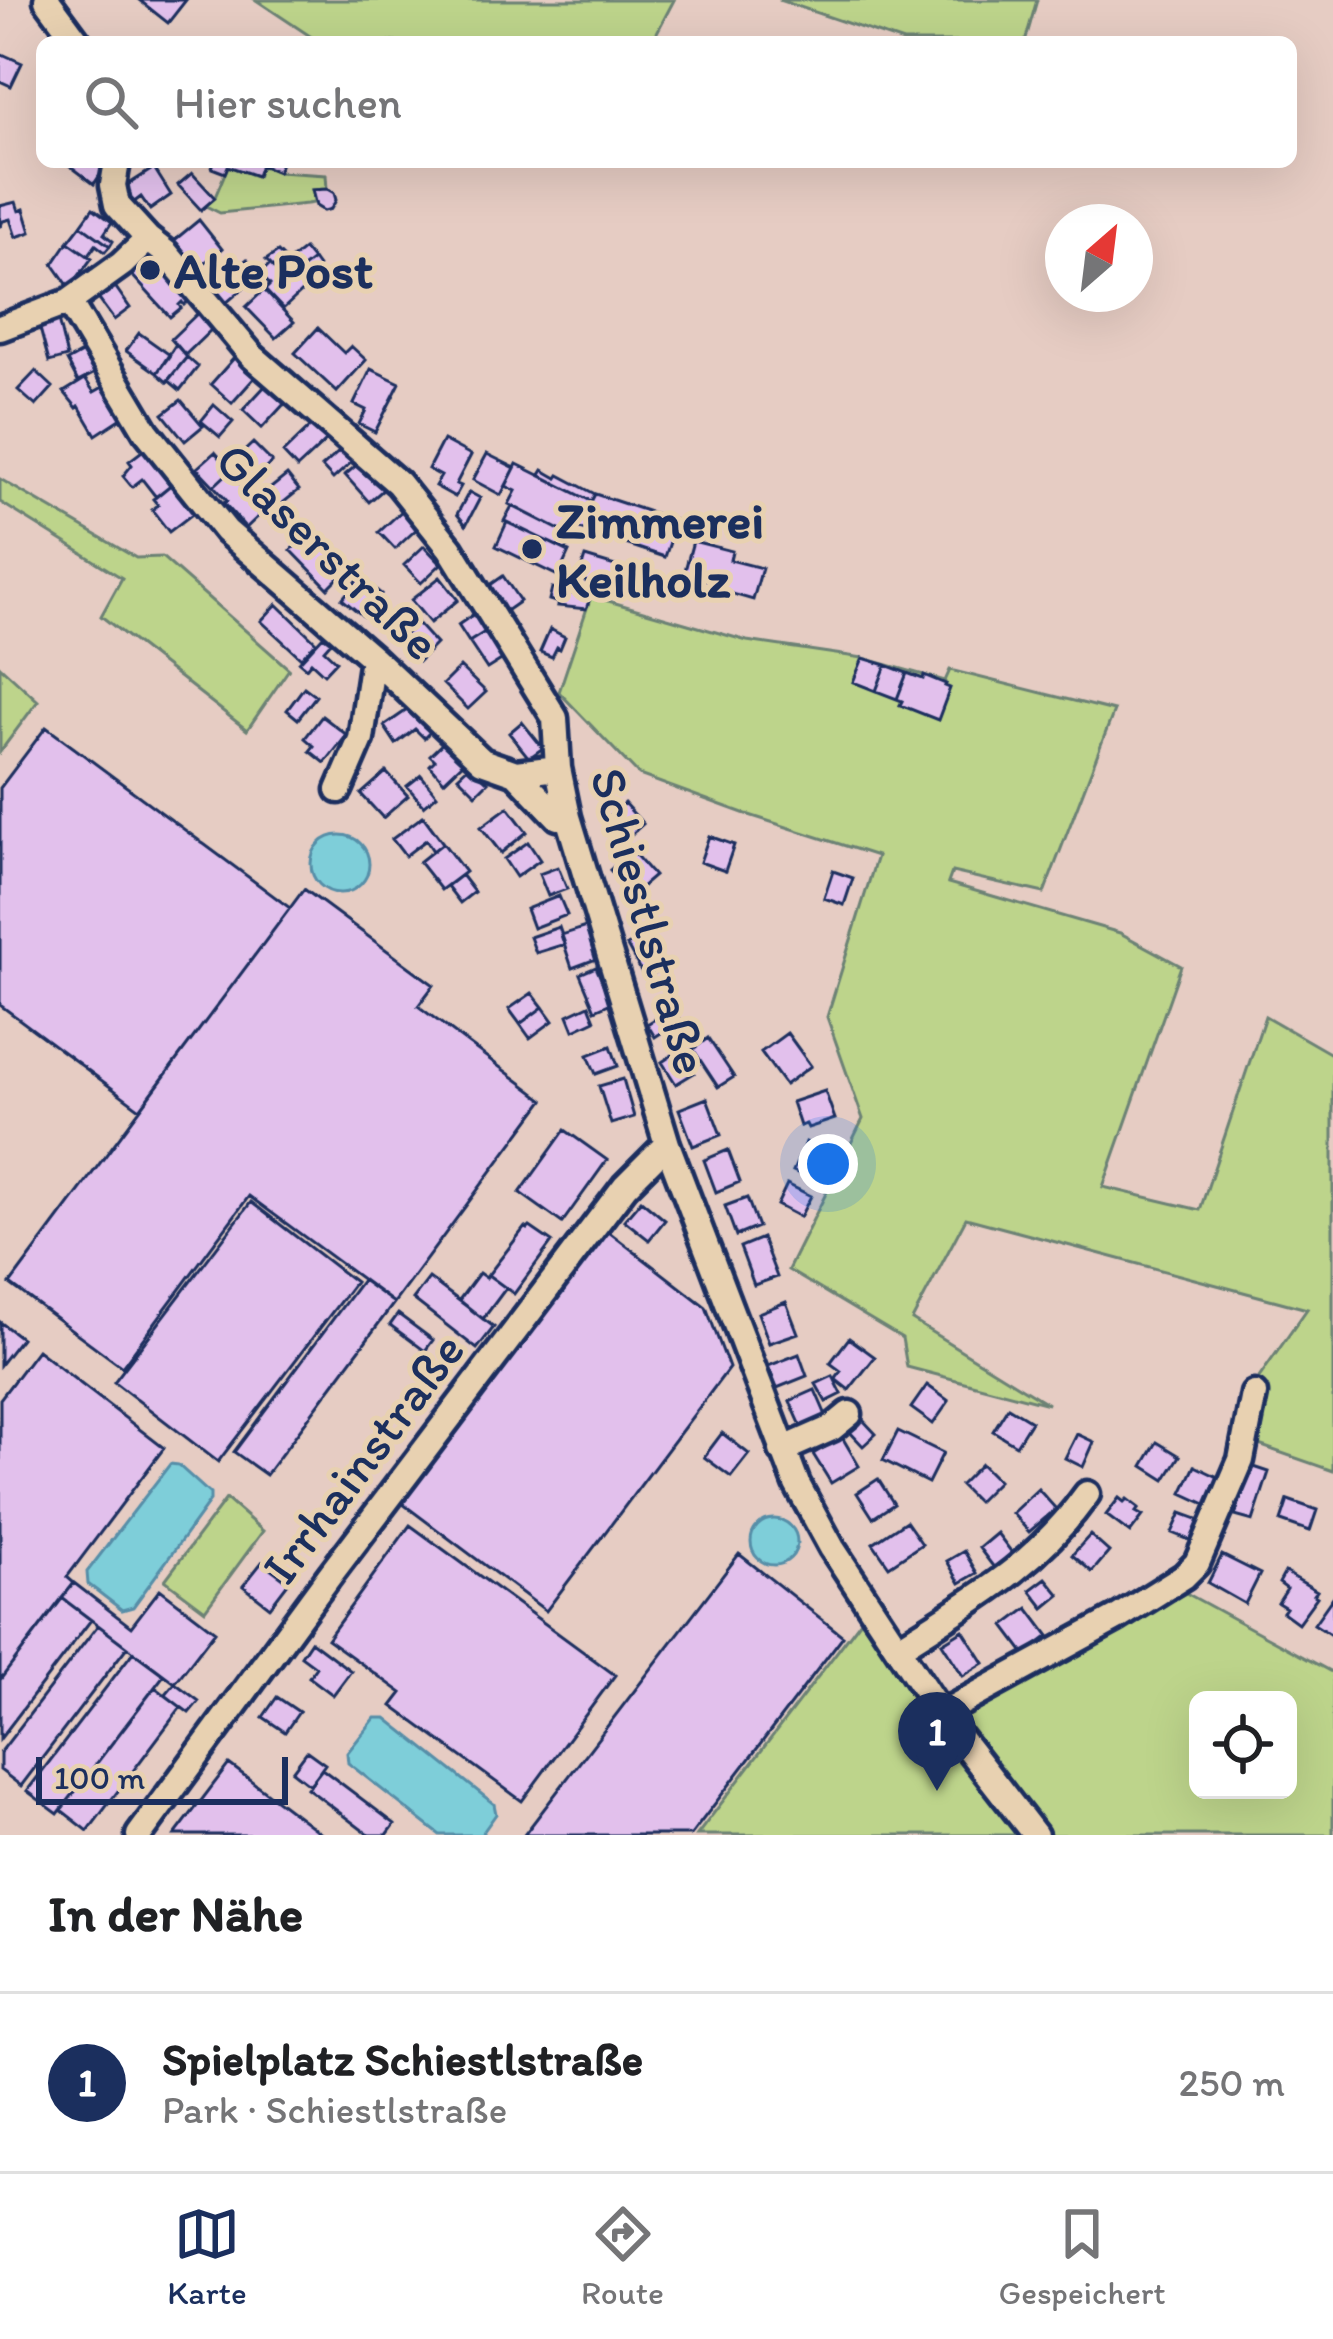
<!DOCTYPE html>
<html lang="de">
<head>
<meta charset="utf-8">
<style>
	:root { --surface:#fff; --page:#f6f6f6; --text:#202124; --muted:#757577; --line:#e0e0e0; --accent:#1b2f5e }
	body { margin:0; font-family:Itim,sans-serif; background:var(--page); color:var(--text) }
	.controls { position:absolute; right:36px; bottom:36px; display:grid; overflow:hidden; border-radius:18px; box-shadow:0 12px 48px #0002 }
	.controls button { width:108px; height:108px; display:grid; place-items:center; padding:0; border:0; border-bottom:3px solid var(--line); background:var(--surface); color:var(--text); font:60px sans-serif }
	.compass { position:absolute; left:1045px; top:204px; width:108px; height:108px; border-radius:50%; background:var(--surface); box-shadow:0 12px 48px #0002; rotate:28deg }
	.scale { position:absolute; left:36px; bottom:30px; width:252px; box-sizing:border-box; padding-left:12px; border:6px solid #1b2f5e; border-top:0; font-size:33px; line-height:42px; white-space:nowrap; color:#1b2f5e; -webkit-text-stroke:9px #e8d1b1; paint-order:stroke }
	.you { position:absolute; left:828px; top:1164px; width:42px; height:42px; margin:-30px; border:9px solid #fff; border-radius:50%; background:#1a73e8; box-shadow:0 0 0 18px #1a73e833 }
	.badge { display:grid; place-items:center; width:78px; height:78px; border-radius:50%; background:var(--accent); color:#fff; font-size:39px; font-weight:700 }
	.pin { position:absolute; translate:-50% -99px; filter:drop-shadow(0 3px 6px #0008) }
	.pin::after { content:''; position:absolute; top:63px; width:42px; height:36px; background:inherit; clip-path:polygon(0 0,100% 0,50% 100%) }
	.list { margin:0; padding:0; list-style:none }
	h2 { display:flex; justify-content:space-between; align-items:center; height:156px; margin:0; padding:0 48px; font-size:51px }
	h2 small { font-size:39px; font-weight:400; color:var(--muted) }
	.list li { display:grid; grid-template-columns:78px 1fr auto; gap:36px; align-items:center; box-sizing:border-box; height:180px; padding:0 48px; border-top:3px solid var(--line) }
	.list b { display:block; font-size:45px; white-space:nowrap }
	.list p { margin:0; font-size:39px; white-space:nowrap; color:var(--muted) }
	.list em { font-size:39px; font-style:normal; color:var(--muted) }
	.icon { flex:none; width:66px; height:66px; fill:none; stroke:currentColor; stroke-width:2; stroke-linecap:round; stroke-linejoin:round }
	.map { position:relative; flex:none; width:1333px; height:1835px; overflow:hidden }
	.search { position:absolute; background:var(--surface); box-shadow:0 12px 48px #0002; left:36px; right:36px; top:36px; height:132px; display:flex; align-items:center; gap:30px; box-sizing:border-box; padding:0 42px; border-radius:18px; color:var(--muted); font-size:45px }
	.sheet { height:336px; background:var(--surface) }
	nav { display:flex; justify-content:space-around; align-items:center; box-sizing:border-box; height:168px; border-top:3px solid var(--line); background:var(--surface); font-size:33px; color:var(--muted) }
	nav a { display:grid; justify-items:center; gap:6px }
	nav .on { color:var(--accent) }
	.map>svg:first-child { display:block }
	.green { fill:#bdd48b; stroke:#6c8274; stroke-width:3; fill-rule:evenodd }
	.water { fill:#7eced9; stroke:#568ea8; stroke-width:3 }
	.building { fill:#e2c0ec; stroke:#1b2f5e; stroke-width:3 }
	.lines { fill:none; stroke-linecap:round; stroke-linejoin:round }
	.minor-casing { stroke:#1b2f5e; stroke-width:33 }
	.minor { stroke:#e8d1b1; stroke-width:24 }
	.poi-dot { fill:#1b2f5e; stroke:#e8d1b1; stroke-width:4.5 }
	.labels { text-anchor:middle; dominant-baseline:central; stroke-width:10; stroke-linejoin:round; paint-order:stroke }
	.poi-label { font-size:51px; font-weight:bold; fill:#1b2f5e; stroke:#e8d1b1; text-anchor:start }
	.street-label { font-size:51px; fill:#1b2f5e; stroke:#e8d1b1 }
</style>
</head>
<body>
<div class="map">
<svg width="1333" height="1835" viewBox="0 0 1333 1835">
	<rect width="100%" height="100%" fill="#e6ccc3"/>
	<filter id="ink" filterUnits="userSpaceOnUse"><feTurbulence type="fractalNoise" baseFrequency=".00833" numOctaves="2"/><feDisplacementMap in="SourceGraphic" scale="24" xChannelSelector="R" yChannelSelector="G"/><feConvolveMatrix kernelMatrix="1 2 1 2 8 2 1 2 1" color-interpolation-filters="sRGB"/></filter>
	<g filter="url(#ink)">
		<path class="green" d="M 256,0 L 674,0 L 652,42 L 319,42 Z
			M 779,0 L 1037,0 L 1025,42 L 903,42 Z
			M 261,165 L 278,172 L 326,175 L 327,189 L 313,190 L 314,203 L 307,204 L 220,213 L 206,206 L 215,197 L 228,166 L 256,176 Z
			M 0,479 L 136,558 L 162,557 L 289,669 L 247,730 L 101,616 L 122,578 L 0,502 Z
			M 591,596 L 747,641 L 863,658 L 945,681 L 950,670 L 1114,711 L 1044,893 L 952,872 L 948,883 L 1120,933 L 1181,966 L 1103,1187 L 1200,1210 L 1265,1016 L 1333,1055 L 1333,1471 L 1239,1438 L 1240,1405 L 1307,1309 L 966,1218 L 912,1320 L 1048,1404 L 907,1367 L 902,1338 L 788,1270 L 863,1119 L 827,1017 L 877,856 L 743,813 L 639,775 L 559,692 Z
			M 0,666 L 38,701 L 0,752 Z
			M 226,1499 L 263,1531 L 205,1610 L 165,1580 Z
			M 1186,1593 L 1333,1673 L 1333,1835 L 1045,1835 L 952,1716 ZM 1198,1700 L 1288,1700 L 1288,1790 L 1198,1790 Z
			M 861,1620 L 1022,1835 L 697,1835 L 852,1632 Z"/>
		<path class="water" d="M311 864a29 29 0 1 1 58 0a29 29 0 1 1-58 0Z
			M 170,1464 L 178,1465 L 210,1494 L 210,1501 L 133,1607 L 122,1610 L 88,1584 L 87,1572 Z
			M751 1542a23 23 0 1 1 46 0a23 23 0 1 1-46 0Z
			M 375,1718 L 386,1718 L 494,1804 L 496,1814 L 481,1835 L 440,1835 L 348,1763 L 347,1753 Z"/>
		<path class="building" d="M 139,0 L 186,0 L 168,23 Z
			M 0,53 L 22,63 L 11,86 L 0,81 Z
			M 65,162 L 104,162 L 107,164 L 94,184 Z
			M 214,162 L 281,162 L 278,172 L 261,165 L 257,176 L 228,166 L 225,173 L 212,168 Z
			M 154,168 L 171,195 L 150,210 L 141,197 L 129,206 L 123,188 Z
			M 192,173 L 215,198 L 201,210 L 178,185 Z
			M 327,189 L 334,193 L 336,200 L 331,209 L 324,211 L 316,206 L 312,190 Z
			M 16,202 L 19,211 L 24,209 L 31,232 L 16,237 L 10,219 L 3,221 L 0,227 L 0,206 Z
			M 93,208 L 112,222 L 104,234 L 113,241 L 110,246 L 81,225 Z
			M 199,220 L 222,249 L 194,271 L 171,243 Z
			M 81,225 L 110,246 L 105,252 L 96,245 L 88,256 L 68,242 Z
			M 68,242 L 92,258 L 70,288 L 53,264 Z
			M 304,249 L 313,260 L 286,281 L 266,260 L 278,252 L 288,262 Z
			M 156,252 L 195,295 L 184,305 L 182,302 L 179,305 L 181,308 L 170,317 L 131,274 Z
			M 247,259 L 260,274 L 225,304 L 212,289 Z
			M 313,260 L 318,267 L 305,279 L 310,284 L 283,309 L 265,290 L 270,285 L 260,274 L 270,264 L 286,281 Z
			M 114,285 L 130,308 L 114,320 L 97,297 Z
			M 264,290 L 294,322 L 276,338 L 246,307 Z
			M 200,311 L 215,326 L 185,355 L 171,339 Z
			M 58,320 L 67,357 L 49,362 L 39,325 Z
			M 318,328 L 344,353 L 351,346 L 366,360 L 337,392 L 295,353 Z
			M 139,333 L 170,355 L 157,373 L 126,351 Z
			M 176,344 L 187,357 L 167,382 L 157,373 Z
			M 87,350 L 99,371 L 78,382 L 67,361 Z
			M 187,357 L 198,367 L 180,390 L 168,380 Z
			M 235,357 L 256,376 L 232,403 L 211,384 Z
			M 371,369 L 400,383 L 375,432 L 359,424 L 366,410 L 354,404 Z
			M 36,371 L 53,387 L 36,406 L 18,390 Z
			M 85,379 L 94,392 L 103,387 L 125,416 L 96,435 L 79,406 L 77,408 L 64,392 Z
			M 266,385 L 285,403 L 262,428 L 243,410 Z
			M 181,400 L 203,426 L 185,441 L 163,414 Z
			M 214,405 L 233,422 L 220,437 L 201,421 Z
			M 313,424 L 328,439 L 297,468 L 283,453 Z
			M 443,440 L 471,455 L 456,484 L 461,486 L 455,497 L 435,486 L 441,476 L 428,469 Z
			M 253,443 L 272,462 L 253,481 L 234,461 Z
			M 344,447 L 355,459 L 333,479 L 322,467 Z
			M 146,448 L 173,483 L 156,497 L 142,479 L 132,487 L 123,476 L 132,465 L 129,461 Z
			M 215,452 L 231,470 L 214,486 L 197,468 Z
			M 487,454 L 515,468 L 501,495 L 473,480 Z
			M 360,462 L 384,489 L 369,502 L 345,475 Z
			M 517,464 L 591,501 L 573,537 L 509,504 L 516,491 L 506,486 Z
			M 543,470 L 557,478 L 559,475 L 595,494 L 591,501 L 540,475 Z
			M 229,472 L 265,510 L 246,528 L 224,503 L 227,501 L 214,486 Z
			M 287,475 L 299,490 L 278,507 L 266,492 Z
			M 173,483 L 195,512 L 169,532 L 152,510 L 158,505 L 153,499 Z
			M 469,492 L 480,498 L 466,525 L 457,514 Z
			M 595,494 L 677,521 L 665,557 L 577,528 Z
			M 512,506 L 573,537 L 566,550 L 504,521 Z
			M 405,508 L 421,525 L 395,549 L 379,532 Z
			M 507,522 L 569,552 L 558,576 L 496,546 Z
			M 311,531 L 348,568 L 328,588 L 291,550 Z
			M 693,541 L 732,551 L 730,560 L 762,568 L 753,600 L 722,591 L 723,584 L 684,574 Z
			M 424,546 L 441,564 L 421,583 L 404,565 Z
			M 585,557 L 642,574 L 635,596 L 578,579 Z
			M 503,576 L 520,601 L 503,613 L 486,588 Z
			M 360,577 L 381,594 L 363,616 L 342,599 Z
			M 440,577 L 458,600 L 430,623 L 411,600 Z
			M 552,588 L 590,598 L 586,609 L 558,606 L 559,603 L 549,600 Z
			M 277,604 L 316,642 L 301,658 L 261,621 Z
			M 477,612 L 488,630 L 469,642 L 458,625 Z
			M 417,623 L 436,644 L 419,661 L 399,640 Z
			M 550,629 L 565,637 L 560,649 L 557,647 L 552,657 L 540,652 Z
			M 488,630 L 506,657 L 487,669 L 469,642 Z
			M 323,636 L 331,642 L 324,650 L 336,661 L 324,674 L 311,662 L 306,668 L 299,662 Z
			M 863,658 L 886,665 L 876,691 L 853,682 Z
			M 886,665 L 907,673 L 897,699 L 876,691 Z
			M 460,667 L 486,692 L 468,709 L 443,684 Z
			M 907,673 L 923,679 L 924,675 L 946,684 L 945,686 L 950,688 L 938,720 L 900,705 L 902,701 L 897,699 Z
			M 304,687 L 316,696 L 298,719 L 287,710 Z
			M 410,708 L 432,730 L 424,738 L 415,729 L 396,744 L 384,726 Z
			M 322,716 L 347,735 L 325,763 L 310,751 L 314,746 L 305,738 Z
			M 522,722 L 543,748 L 529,758 L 509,733 Z
			M 46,727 L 290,908 L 140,1109 L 0,1005 L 0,788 Z
			M 446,740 L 465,761 L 444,781 L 430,765 L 435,760 L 430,755 Z
			M 470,765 L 488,782 L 476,794 L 458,776 Z
			M 386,772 L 408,796 L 383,818 L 361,794 Z
			M 421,775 L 437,795 L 424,806 L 407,786 Z
			M 624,803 L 643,824 L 624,841 L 605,820 Z
			M 508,807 L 527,832 L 501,853 L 481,827 Z
			M 423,816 L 443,843 L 433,851 L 426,840 L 405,856 L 392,839 Z
			M 709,836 L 734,845 L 725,871 L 700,862 Z
			M 528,842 L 540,860 L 516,877 L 504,859 Z
			M 443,843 L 465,872 L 441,890 L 419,862 Z
			M 632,851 L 654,876 L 632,895 L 610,870 Z
			M 558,867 L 567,889 L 548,896 L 539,874 Z
			M 833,871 L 853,878 L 844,905 L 824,898 Z
			M 461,875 L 474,892 L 460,903 L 447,886 Z
			M 304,889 L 434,985 L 418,1006 L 544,1100 L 394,1303 L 249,1196 L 122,1367 L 10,1284 Z
			M 559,896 L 567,915 L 533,928 L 526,909 Z
			M 559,927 L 565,944 L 536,953 L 530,937 Z
			M 586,927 L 596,959 L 572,968 L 561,935 Z
			M 645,935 L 663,968 L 645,978 L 627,946 Z
			M 596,967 L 611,1003 L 595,1010 L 580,974 Z
			M 532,993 L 543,1007 L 520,1024 L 509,1009 Z
			M 589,1005 L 595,1020 L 574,1030 L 568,1015 Z
			M 543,1007 L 553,1021 L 530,1038 L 520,1024 Z
			M 673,1008 L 685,1028 L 668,1038 L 664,1031 L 655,1037 L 647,1024 Z
			M 787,1033 L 811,1066 L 785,1085 L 761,1052 Z
			M 708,1038 L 734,1077 L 718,1087 L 693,1049 Z
			M 611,1046 L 618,1066 L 596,1074 L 588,1055 Z
			M 680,1050 L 694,1073 L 676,1084 L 662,1062 Z
			M 623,1079 L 634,1117 L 611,1124 L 599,1086 Z
			M 825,1091 L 835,1119 L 808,1128 L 806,1124 L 800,1126 L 792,1102 Z
			M 707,1098 L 721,1135 L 693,1146 L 679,1109 Z
			M 565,1130 L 607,1160 L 562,1223 L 520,1193 Z
			M 806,1142 L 831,1154 L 818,1182 L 793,1171 Z
			M 728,1150 L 740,1182 L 716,1192 L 704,1160 Z
			M 787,1184 L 811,1196 L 800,1217 L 777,1205 Z
			M 747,1198 L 758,1227 L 736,1236 L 725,1206 Z
			M 641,1200 L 665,1220 L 649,1240 L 624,1220 Z
			M 251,1202 L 355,1282 L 218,1462 L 114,1382 Z
			M 525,1227 L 528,1229 L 530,1227 L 552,1242 L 514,1294 L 488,1275 Z
			M 605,1229 L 706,1307 L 729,1368 L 546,1611 L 399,1501 Z
			M 762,1238 L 777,1277 L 754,1285 L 740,1247 Z
			M 479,1273 L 486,1278 L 488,1275 L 506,1288 L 483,1319 L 459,1300 Z
			M 429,1278 L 494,1327 L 477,1349 L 413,1299 Z
			M 362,1280 L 394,1303 L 266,1475 L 234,1452 Z
			M 786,1302 L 798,1333 L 769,1343 L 758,1313 Z
			M 398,1314 L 433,1340 L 425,1351 L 390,1325 Z
			M 0,1322 L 21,1338 L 0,1365 Z
			M 849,1338 L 875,1357 L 849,1390 L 835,1379 L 841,1371 L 830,1363 Z
			M 37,1350 L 164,1448 L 67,1577 L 74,1583 L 0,1680 L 0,1399 Z
			M 799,1354 L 807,1376 L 777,1388 L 768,1366 Z
			M 833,1376 L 842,1394 L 826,1402 L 816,1384 Z
			M 927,1385 L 949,1401 L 933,1424 L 911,1408 Z
			M 815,1390 L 828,1420 L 803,1430 L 790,1401 Z
			M 1008,1407 L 1031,1421 L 1016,1445 L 993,1431 Z
			M 862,1419 L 876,1434 L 863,1446 L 849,1431 Z
			M 898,1431 L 943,1453 L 928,1483 L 883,1460 Z
			M 722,1433 L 749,1454 L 731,1477 L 704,1457 Z
			M 1077,1434 L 1094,1442 L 1083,1467 L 1065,1458 Z
			M 842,1437 L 859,1466 L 831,1483 L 813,1454 Z
			M 1157,1442 L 1180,1456 L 1165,1480 L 1143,1466 Z
			M 981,1464 L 998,1481 L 977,1502 L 960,1485 Z
			M 1195,1466 L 1220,1478 L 1208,1505 L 1182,1493 Z
			M 1251,1466 L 1269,1472 L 1253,1521 L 1235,1516 Z
			M 878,1479 L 894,1504 L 873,1518 L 857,1493 Z
			M 1038,1489 L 1056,1509 L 1029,1532 L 1012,1513 Z
			M 1119,1498 L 1124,1502 L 1127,1499 L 1139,1508 L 1136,1512 L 1143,1516 L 1130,1533 L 1106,1515 Z
			M 1288,1500 L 1317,1510 L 1310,1531 L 1281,1521 Z
			M 1181,1513 L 1200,1520 L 1192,1541 L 1172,1533 Z
			M 906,1521 L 922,1544 L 889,1566 L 873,1543 Z
			M 410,1525 L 615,1675 L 522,1801 L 392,1706 L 402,1693 L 327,1639 Z
			M 997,1533 L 1013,1554 L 995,1569 L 979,1548 Z
			M 1090,1535 L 1109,1552 L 1092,1572 L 1072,1555 Z
			M 964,1551 L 977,1573 L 960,1583 L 947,1561 Z
			M 739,1554 L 843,1636 L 691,1835 L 524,1835 Z
			M 1222,1555 L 1260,1574 L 1245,1604 L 1208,1583 Z
			M 262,1562 L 289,1582 L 270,1607 L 243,1586 Z
			M 1285,1572 L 1317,1591 L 1314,1595 L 1317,1597 L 1298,1623 L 1283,1612 L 1286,1608 L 1278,1603 L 1287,1589 L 1279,1583 Z
			M 1046,1578 L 1060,1595 L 1044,1608 L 1030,1590 Z
			M 74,1583 L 131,1627 L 160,1589 L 215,1631 L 175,1683 L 62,1598 Z
			M 1333,1597 L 1333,1633 L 1331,1635 L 1314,1624 Z
			M 62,1598 L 91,1620 L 0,1739 L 0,1680 Z
			M 1028,1608 L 1049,1636 L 1025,1654 L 1004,1626 Z
			M 98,1625 L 127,1647 L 21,1786 L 0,1770 L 0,1753 Z
			M 963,1630 L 984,1663 L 963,1676 L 942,1643 Z
			M 311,1641 L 351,1671 L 333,1695 L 309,1677 L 316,1667 L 301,1656 Z
			M 133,1652 L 164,1675 L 58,1814 L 27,1791 Z
			M 175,1683 L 199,1701 L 189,1713 L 165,1695 Z
			M 155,1687 L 181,1707 L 88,1831 L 61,1810 Z
			M 277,1697 L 299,1712 L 285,1732 L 263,1717 Z
			M 307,1751 L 325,1764 L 310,1785 L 292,1771 Z
			M 229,1764 L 323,1835 L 175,1835 Z
			M 322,1769 L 395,1824 L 387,1835 L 369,1835 L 307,1788 Z"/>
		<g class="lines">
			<g class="minor-casing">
				<path id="minor" d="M 47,0 L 78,42
					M 117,162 L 113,185 L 117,205 L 148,239 L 166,253 L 252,356 L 398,483 L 450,548 L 555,718 L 558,768 L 568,817 L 667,1144 L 797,1484 L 832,1548 L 941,1714 L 1035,1835
					M 69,302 L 146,431 L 226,531 L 373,658 L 482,761 L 516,773 L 558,768
					M 0,328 L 69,302 L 122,264 L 148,239
					M 516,773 L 558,817 L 568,817
					M 339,790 L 361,739 L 373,658
					M 782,1450 L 832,1428 L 849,1414
					M 898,1648 C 971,1601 1035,1567 1087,1494
					M 941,1714 L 1117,1618 L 1184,1576 L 1197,1563 L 1241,1460 L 1254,1394
					M 139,1835 L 330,1575 L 625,1186 L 667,1144"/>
			</g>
			<use href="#minor" class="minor"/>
		</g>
	</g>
	<g class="poi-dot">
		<circle cx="150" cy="270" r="12"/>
		<circle cx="532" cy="549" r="12"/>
	</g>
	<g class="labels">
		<g class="poi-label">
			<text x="174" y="270">Alte Post</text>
			<text x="556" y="520">Zimmerei<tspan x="556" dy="59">Keilholz</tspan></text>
		</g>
		<g class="street-label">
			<text transform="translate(328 551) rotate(44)">Glaserstraße</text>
			<text transform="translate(650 921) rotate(74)">Schiestlstraße</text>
			<text transform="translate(363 1458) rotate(-53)">Irrhainstraße</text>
		</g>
	</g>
</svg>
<div class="controls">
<button><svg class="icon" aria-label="locate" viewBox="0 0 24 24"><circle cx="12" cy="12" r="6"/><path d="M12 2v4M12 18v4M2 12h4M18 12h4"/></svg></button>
</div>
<svg class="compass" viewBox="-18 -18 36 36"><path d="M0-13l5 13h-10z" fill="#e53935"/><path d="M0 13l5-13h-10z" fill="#757577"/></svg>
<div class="scale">100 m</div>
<div class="you"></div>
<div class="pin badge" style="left:937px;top:1791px">1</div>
<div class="search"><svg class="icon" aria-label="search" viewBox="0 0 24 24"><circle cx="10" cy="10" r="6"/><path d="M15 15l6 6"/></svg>Hier suchen</div>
</div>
<section class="sheet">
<h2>In der Nähe<small></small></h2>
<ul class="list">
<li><span class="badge">1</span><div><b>Spielplatz Schiestlstraße</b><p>Park · Schiestlstraße</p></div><em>250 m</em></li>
</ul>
</section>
<nav>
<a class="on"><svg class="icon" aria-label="map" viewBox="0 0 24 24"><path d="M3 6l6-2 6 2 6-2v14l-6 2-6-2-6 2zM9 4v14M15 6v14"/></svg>Karte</a>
<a><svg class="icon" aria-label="directions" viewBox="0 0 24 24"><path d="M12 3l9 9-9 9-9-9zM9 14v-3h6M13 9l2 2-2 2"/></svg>Route</a>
<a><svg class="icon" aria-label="saved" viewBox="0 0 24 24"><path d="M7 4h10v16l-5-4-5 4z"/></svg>Gespeichert</a>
</nav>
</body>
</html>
